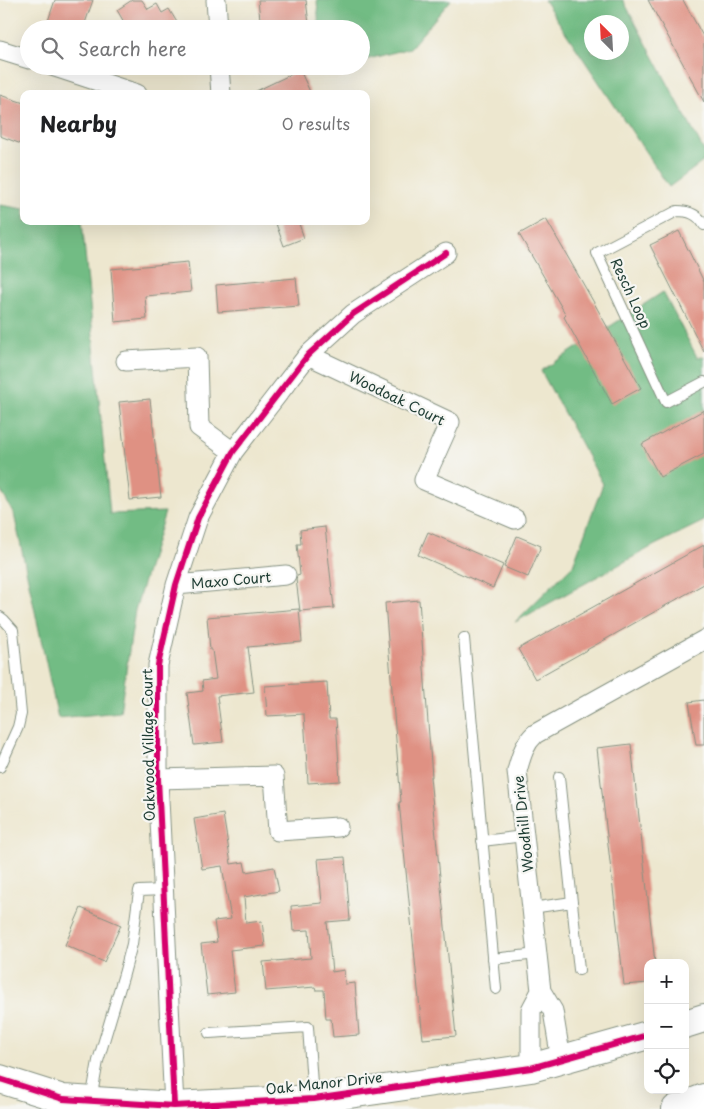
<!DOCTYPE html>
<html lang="en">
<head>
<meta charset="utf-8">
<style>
	:root { --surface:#fff; --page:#f6f6f6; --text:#202124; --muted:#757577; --line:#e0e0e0 }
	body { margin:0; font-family:"Playpen Sans",sans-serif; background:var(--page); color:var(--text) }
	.controls { position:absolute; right:15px; bottom:15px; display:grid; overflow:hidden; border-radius:10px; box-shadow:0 5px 20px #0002 }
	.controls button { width:45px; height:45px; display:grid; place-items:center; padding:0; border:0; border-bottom:1px solid var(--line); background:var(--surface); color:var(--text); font:25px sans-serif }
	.compass { position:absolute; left:584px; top:15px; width:45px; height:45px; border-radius:50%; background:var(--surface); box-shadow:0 5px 20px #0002; rotate:336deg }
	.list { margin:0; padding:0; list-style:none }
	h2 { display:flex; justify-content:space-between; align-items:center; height:65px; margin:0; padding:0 20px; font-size:21px }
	h2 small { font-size:16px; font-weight:400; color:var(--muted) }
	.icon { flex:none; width:28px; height:28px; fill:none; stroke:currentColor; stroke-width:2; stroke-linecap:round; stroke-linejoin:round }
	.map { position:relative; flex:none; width:704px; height:1109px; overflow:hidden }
	.search { position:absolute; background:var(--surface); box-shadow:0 5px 20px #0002; left:20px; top:20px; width:350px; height:55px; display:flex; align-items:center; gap:12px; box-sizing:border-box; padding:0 18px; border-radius:28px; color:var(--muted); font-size:19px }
	.panel { position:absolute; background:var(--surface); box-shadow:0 5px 20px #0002; left:20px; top:90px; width:350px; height:135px; border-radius:10px }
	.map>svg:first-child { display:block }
	.forest { fill:#72bc84; stroke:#487c5c; fill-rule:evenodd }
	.building { fill:#df9183 }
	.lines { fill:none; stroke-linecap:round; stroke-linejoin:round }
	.lane-casing { stroke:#869282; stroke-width:12 }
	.street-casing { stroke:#869282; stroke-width:21 }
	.secondary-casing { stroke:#869282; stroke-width:30 }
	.highway-casing { stroke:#869282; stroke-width:30 }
	.lane { stroke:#fff; stroke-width:10 }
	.street { stroke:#fff; stroke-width:19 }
	.secondary { stroke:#fff; stroke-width:28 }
	.highway { stroke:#fff; stroke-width:28 }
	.cycleway-casing { stroke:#f6f6f2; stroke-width:9 }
	.cycleway { stroke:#d6006c; stroke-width:6 }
	.labels { text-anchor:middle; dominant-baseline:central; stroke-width:4.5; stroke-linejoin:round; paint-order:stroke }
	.street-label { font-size:14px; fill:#1f3d34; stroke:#f6f6f2 }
</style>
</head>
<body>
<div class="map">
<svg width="704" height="1109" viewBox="0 0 704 1109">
	<rect width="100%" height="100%" fill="#f6f6f2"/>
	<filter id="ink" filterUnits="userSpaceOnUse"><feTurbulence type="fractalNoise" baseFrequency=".02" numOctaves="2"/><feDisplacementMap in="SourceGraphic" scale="10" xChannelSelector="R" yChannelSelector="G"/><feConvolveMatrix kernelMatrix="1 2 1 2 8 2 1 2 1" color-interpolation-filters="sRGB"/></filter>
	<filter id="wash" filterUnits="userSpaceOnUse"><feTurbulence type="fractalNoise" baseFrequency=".0096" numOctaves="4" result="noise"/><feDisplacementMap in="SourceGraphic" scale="20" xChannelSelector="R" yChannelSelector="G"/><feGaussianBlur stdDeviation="1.12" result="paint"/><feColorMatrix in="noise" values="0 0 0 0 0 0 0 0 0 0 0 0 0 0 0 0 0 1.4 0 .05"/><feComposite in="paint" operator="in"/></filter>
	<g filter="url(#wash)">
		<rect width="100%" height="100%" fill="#ede7cf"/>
		<path class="forest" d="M 317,0 L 451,0 L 410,48 L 361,61 L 361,29 L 319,29 Z
			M 544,0 L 623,0 L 704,151 L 704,161 L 669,187 ZM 622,22 L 622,52 L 592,52 L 592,22 Z
			M 0,205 L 24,209 L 24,221 L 82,221 L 110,514 L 165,512 L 135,610 L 120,712 L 58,718 L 14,514 L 0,489 Z
			M 663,292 L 697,357 L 704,357 L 704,521 L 655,545 L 515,622 L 573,565 L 603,484 L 541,371 Z"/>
		<g id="blocks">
			<path class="building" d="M 55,0 L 93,0 L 83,29 L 61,29 L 47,24 Z
				M 132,0 L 142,0 L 148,9 L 157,4 L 162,13 L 169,9 L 181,29 L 128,29 L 117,10 Z
				M 258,0 L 306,0 L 309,24 L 261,29 Z
				M 648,0 L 683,0 L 704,38 L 704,102 Z
				M 300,70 L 311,94 L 250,94 Z
				M 0,95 L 24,103 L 24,145 L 0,136 Z
				M 546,219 L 593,301 L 641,388 L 612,404 L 564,317 L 566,315 L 519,234 Z
				M 275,221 L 298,221 L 304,238 L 284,246 Z
				M 679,231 L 704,282 L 704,352 L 650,245 Z
				M 188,262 L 191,292 L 145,296 L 147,319 L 115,322 L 111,269 Z
				M 296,278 L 299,306 L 218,312 L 216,285 Z
				M 150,399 L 161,497 L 130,500 L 119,402 Z
				M 704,410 L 704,454 L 660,477 L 642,444 Z
				M 325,527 L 334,608 L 300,611 L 296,579 L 297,576 L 300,575 L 297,544 L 301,544 L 300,530 Z
				M 428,532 L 503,565 L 493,588 L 418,555 Z
				M 517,536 L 541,546 L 528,577 L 504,567 Z
				M 704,545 L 704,584 L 535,679 L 518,649 Z
				M 419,600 L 432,777 L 430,777 L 456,1036 L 423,1039 L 399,802 L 401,802 L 385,603 Z
				M 299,609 L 302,642 L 248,647 L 254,692 L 217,696 L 223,742 L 194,745 L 187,693 L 203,691 L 202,681 L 216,679 L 212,650 L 210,650 L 207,617 Z
				M 327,682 L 329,719 L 336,719 L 340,781 L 308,783 L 304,714 L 267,716 L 265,686 Z
				M 704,700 L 704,745 L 696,745 L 689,702 Z
				M 631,744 L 655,963 L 648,963 L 648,983 L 624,985 L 597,748 Z
				M 223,814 L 231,864 L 244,862 L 246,872 L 274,867 L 279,891 L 244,897 L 246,923 L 262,921 L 265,946 L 230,950 L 235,992 L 207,995 L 201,944 L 217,942 L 214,921 L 231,919 L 222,866 L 202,869 L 194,819 Z
				M 345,857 L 350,920 L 327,922 L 332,972 L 344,970 L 345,984 L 355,983 L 359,1035 L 333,1037 L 331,1019 L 326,1019 L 324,990 L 316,990 L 315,987 L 266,991 L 263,962 L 311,958 L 309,930 L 293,931 L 291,906 L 322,903 L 318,859 Z
				M 81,908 L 121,925 L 104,962 L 65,945 Z"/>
		</g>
	</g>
	<g filter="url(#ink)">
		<use href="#blocks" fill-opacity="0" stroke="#869282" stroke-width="1"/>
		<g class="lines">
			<g class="lane-casing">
				<path id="lane" d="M 704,225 C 698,214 689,211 677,211 L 597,253 L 666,402 L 704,382
					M 0,617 L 4,620 L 13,630 L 21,714 L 18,727 L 0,767
					M 464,638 L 496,989
					M 559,777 L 579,970
					M 482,841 L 524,836
					M 532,908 L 572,902
					M 493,959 L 537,954
					M 209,1033 L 308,1027 L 313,1098
					M 91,1100 L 98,1061 L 124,974 L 132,944 L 139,891 L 164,890"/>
			</g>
			<g class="street-casing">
				<path id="street" d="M 216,0 L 218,29
					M 0,50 L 29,59
					M 52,66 L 137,94
					M 219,66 L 221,94
					M 308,355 L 450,422 L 424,480 L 515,519
					M 126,361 L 197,357 L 199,427 L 233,452
					M 176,585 L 286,575
					M 158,779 L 274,776 L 278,831 L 338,827
					M 561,1060 L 553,1011 L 541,991 L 517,771 C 521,757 524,744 535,734 L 704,640
					M 531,1068 L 531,1010 L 541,991
					M 174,1106 L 158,779 L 158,665 L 176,585 L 198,518 L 233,452 L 308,355 L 353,314 L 446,253"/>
			</g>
			<g class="secondary-casing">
				<path id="secondary" d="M 685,1024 L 704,1018
					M 0,1079 L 63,1099 L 174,1106 L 314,1099 L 531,1068 L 648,1035"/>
			</g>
			<g class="highway-casing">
				<path id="highway" d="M 676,1109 L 704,1098"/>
			</g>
			<use href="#lane" class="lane"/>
			<use href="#street" class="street"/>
			<use href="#secondary" class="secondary"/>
			<use href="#highway" class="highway"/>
			<g class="cycleway-casing">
				<path id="cycleway" d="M 0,1079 L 63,1099 L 174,1106 L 314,1099 L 531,1068 L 648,1035
					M 174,1106 L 158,779 L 158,665 L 176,585 L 198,518 L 233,452 L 308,355 L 353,314 L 446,253"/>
			</g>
			<use href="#cycleway" class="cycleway"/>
		</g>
	</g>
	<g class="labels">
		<g class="street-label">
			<text transform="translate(631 293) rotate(65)">Resch Loop</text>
			<text transform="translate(397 398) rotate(26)">Woodoak Court</text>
			<text transform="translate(231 580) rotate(-5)">Maxo Court</text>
			<text transform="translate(148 745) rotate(-91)">Oakwood Village Court</text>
			<text transform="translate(523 824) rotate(-96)">Woodhill Drive</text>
			<text transform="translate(324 1083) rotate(-6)">Oak Manor Drive</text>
		</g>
	</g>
</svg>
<div class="controls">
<button>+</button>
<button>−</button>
<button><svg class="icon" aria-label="locate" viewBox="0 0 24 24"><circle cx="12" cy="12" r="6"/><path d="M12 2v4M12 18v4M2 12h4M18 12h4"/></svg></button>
</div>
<svg class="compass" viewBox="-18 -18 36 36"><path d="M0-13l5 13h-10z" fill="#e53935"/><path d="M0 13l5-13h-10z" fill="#757577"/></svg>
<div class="search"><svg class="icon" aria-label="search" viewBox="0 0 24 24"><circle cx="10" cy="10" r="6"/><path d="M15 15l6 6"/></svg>Search here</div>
<section class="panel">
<h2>Nearby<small>0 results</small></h2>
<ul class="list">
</ul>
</section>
</div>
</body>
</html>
